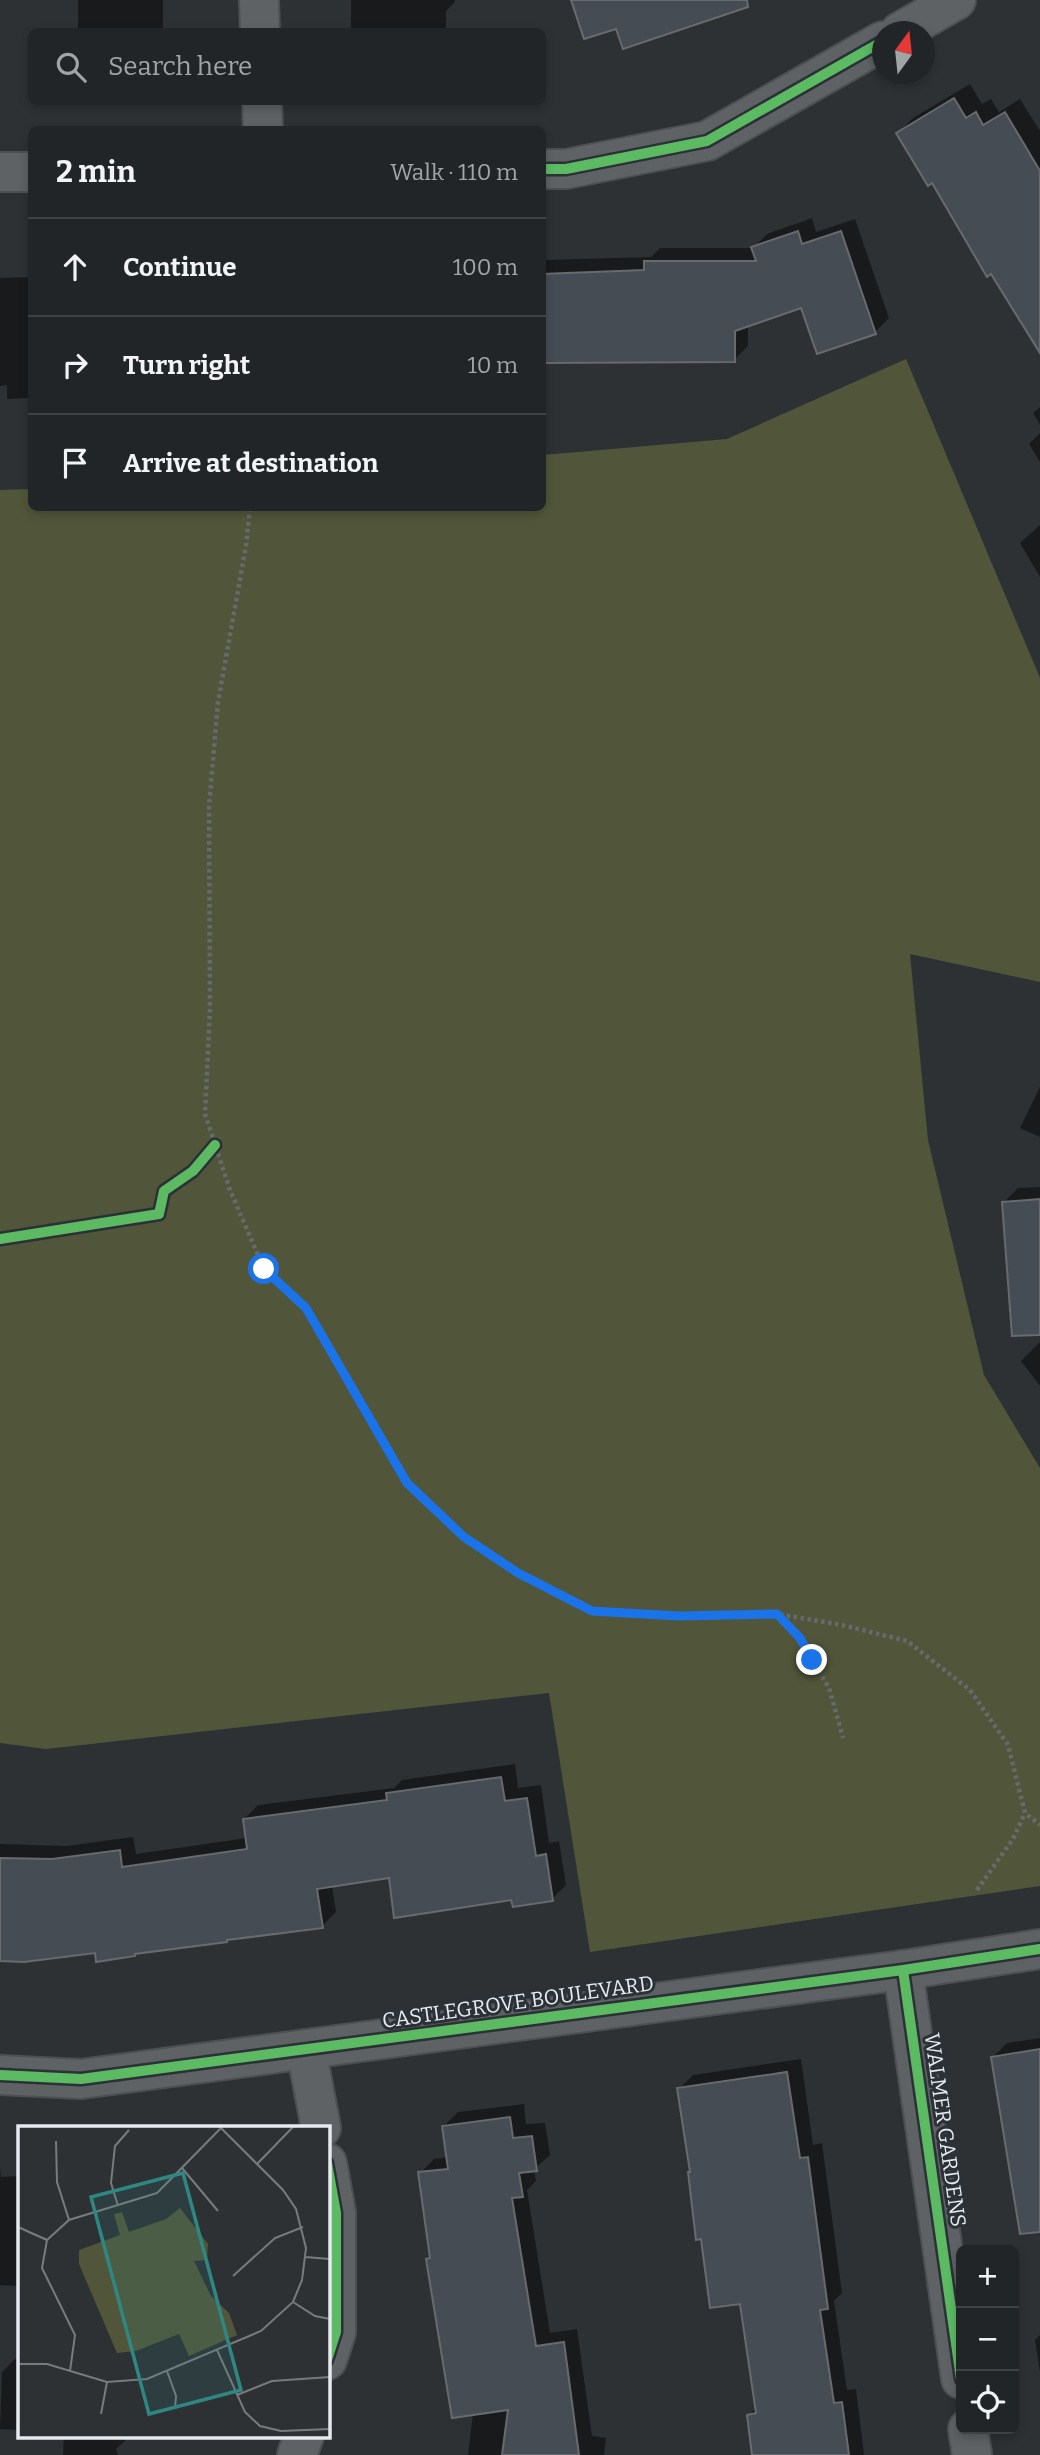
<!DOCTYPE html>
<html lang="en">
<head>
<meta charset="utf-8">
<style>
	:root { --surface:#222527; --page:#2a2d2f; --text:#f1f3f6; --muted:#a2a5a7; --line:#3f4244 }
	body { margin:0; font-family:Bitter,serif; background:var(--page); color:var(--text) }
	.controls { position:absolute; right:21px; bottom:21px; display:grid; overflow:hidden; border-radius:10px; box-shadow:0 4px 10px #0003 }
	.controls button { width:63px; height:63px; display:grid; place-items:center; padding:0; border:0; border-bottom:2px solid var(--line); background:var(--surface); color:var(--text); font:35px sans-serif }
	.compass { position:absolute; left:872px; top:21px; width:63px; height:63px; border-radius:50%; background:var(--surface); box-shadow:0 4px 10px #0003; rotate:15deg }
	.stop { position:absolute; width:21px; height:21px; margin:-16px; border:5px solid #1a73e8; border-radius:50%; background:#fff }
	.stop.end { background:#1a73e8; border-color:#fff; box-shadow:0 2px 7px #0008 }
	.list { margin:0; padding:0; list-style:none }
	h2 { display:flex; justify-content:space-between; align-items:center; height:91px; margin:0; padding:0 28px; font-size:30px }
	h2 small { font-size:23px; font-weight:400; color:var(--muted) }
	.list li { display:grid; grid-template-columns:46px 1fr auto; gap:21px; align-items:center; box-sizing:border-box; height:98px; padding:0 28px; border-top:2px solid var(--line) }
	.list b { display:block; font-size:26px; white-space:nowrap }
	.list em { font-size:23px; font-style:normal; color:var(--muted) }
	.icon { flex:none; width:38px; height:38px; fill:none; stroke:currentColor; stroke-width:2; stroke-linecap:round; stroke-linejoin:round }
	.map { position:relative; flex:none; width:1040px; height:2455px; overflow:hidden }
	.search { position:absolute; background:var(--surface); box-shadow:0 4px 10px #0003; left:28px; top:28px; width:518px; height:77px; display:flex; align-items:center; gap:18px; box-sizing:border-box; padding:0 24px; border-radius:10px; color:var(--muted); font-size:26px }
	.panel { position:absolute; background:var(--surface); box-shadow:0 4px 10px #0003; left:28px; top:126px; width:518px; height:385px; border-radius:10px }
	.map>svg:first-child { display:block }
	.green { fill:#51563a }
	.shadow { fill:#0007 }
	.building { fill:#454c53; stroke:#686a6d; stroke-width:2 }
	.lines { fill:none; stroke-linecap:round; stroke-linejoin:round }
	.street-casing { stroke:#4c5052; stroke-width:42 }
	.secondary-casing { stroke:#4c5052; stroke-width:42 }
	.path { stroke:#67696b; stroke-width:4.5; stroke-dasharray:3.5 3.5; stroke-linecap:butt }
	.street { stroke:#5f6264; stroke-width:38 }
	.secondary { stroke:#5f6264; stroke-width:38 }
	.cycleway-casing { stroke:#2b3137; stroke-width:15 }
	.cycleway { stroke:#5cba63; stroke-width:10 }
	.route { stroke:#1a73e8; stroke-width:9 }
	.labels { text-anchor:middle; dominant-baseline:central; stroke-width:6; stroke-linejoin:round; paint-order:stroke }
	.street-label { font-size:21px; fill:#e6eaee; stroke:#2b3137 }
	.inset-road { fill:none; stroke:#787b7e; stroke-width:2 }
	.view { fill:#2f8781; fill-opacity:0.15; stroke:#2f8781; stroke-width:3.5 }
	.inset-edge { fill:none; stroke:#e6eaee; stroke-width:3.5 }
</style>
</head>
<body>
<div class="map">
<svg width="1040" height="2455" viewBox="0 0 1040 2455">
	<rect width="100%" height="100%" fill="#2e3134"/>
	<path class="green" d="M 906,359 L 1040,678 L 1040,982 L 910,954 L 928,1140 L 984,1375 L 1040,1468 L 1040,1886 L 590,1952 L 549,1693 L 46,1749 L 0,1743 L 0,490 L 31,489 L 32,508 L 542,508 L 543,455 L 727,439 Z"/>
	<path class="shadow" d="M 78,0 L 163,0 L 163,28 L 160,32 L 78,32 Z
		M 351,0 L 455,0 L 455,2 L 446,11 L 446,32 L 355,32 L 351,27 Z
		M 970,84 L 982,104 L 991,99 L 999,112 L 1020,99 L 1040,131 L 1040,350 L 932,181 L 898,133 L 913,118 Z
		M 812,218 L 816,232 L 855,219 L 889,318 L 875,332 L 802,305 L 748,324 L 748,346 L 734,360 L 542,361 L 542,260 L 651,257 L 660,248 L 753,248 L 767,234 Z
		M 32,277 L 32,398 L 7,399 L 7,385 L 0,386 L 0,278 Z
		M 1040,407 L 1040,425 L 1033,413 Z
		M 1040,433 L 1040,462 L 1029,444 Z
		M 1040,525 L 1040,577 L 1020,543 Z
		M 1040,1087 L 1040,1137 L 1020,1128 Z
		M 1040,1187 L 1040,1269 L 1004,1202 L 1018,1188 Z
		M 1040,1342 L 1040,1386 L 1021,1361 Z
		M 515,1764 L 518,1788 L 541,1785 L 549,1843 L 559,1841 L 566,1885 L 552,1899 L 513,1898 L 390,1876 L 332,1885 L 336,1912 L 322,1926 L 137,1952 L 134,1955 L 96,1951 L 0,1960 L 0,1844 L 67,1846 L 133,1837 L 136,1854 L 247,1838 L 244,1819 L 258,1805 L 394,1788 L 402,1780 Z
		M 1040,2038 L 1040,2171 L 993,2057 L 1007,2043 Z
		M 801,2059 L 813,2145 L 822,2143 L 842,2293 L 834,2301 L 847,2390 L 856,2389 L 864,2455 L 754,2455 L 749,2415 L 757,2407 L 742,2302 L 703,2237 L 689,2173 L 692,2170 L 679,2089 L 693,2075 Z
		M 524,2104 L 526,2124 L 545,2123 L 550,2155 L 534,2169 L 536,2181 L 527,2190 L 550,2333 L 577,2329 L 592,2436 L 606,2438 L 604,2455 L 468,2455 L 473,2413 L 428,2259 L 431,2256 L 420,2173 L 434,2159 L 448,2157 L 444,2126 L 458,2112 Z
		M 0,2168 L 1,2177 L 19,2176 L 19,2286 L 0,2285 Z
		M 1040,2335 L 1040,2372 L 1035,2340 Z
		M 16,2358 L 19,2358 L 19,2430 L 0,2429 L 2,2372 Z
		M 64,2436 L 126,2436 L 126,2440 L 116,2449 L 118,2455 L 63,2455 Z"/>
	<path class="building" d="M 571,0 L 747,0 L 748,7 L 623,49 L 616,29 L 584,39 Z
		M 954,98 L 966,118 L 976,112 L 983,125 L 1005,112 L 1040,171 L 1040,353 L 991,274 L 987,277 L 932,183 L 928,186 L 896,133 Z
		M 798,231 L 802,244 L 841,231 L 876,334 L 817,354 L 801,308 L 735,331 L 735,362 L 542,363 L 542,274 L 644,270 L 644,261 L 756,261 L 751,247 Z
		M 1040,1199 L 1040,1335 L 1012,1336 L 1002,1202 Z
		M 501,1777 L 505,1801 L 527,1798 L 536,1856 L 546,1854 L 553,1901 L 513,1907 L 511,1900 L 394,1918 L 389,1878 L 317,1889 L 323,1928 L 227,1940 L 227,1942 L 135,1954 L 135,1956 L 96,1962 L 95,1953 L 24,1962 L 0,1961 L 0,1858 L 52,1859 L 120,1850 L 122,1867 L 247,1849 L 243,1819 L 387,1800 L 386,1793 Z
		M 1040,2049 L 1040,2232 L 1020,2234 L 991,2057 Z
		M 787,2072 L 800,2158 L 808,2157 L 828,2309 L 820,2310 L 834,2403 L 842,2402 L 849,2455 L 752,2455 L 747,2415 L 756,2413 L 740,2304 L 710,2308 L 701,2239 L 696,2240 L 688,2172 L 690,2172 L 677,2088 Z
		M 510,2117 L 513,2138 L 532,2136 L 537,2171 L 519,2173 L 523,2197 L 512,2198 L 536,2346 L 564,2342 L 579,2455 L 502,2455 L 508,2410 L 452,2418 L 426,2259 L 430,2258 L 418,2172 L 448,2169 L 442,2126 Z"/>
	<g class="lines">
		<g class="street-casing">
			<path id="street" d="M 259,0 L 260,32
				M 900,32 L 956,0
				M 262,102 L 263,130
				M 542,169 L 566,169 L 707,141 L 883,41
				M 0,172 L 32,172
				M 903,1970 L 961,2379
				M 306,2049 L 321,2128
				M 327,2163 L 336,2213 L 336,2332 L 327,2360
				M 968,2429 L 972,2455
				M 297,2455 L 304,2436"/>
		</g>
		<g class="secondary-casing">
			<path id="secondary" d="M 0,2075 L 81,2079 L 903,1970 L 1040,1949"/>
		</g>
		<path class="path" d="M 250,508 L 246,546 L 218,702 L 209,807 L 210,1008 L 205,1114 L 230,1190 L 264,1269 L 306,1309 L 407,1483 L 464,1537 L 518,1573 L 592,1611 L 679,1616 L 777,1614 L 842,1625 L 907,1641 L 970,1690 L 1008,1745 L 1025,1813 L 1040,1825
			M 777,1615 L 800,1638 L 829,1688 L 843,1738
			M 977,1890 L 1013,1839 L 1025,1813"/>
		<use href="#street" class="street"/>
		<use href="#secondary" class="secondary"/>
		<g class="cycleway-casing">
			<path id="cycleway" d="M 542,169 L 566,169 L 707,141 L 883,41
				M 0,1239 L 159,1214 L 164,1191 L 193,1171 L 215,1145
				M 903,1970 L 961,2379
				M 0,2075 L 81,2079 L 903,1970 L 1040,1949
				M 327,2163 L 336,2213 L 336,2332 L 327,2360"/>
		</g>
		<use href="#cycleway" class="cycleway"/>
	</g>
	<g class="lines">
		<path class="route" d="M 264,1269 L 306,1308 L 407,1483 L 464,1537 L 518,1573 L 592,1611 L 679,1616 L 777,1614 L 800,1638 L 812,1660"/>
	</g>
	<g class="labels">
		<g class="street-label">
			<text transform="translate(518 2002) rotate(-8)">CASTLEGROVE BOULEVARD</text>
			<text transform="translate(945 2130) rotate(82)">WALMER GARDENS</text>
		</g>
	</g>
	<g transform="translate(18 2126)">
		<rect width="312" height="312" fill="#2e3134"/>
		<path d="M 162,82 L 190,118 L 189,134 L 176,135 L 193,170 L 211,187 L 219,209 L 171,230 L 161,208 L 118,225 L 99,227 L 61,138 L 61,124 L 102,109 L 96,88 L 104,86 L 111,106 L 148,93 Z" fill="#51563a"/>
		<path class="inset-road" d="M 38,15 L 39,56 L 51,94M 239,38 L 276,0M 164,42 L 200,85M 100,80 L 93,57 L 97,20 L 111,4M 0,101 L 29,114M 287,131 L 312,133M 215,150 L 257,112 L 285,101M 275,176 L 297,190 L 312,193M 199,224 L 227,286 L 242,300 L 263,305 L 312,303M 0,238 L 29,238 L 89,256 L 129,253 L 243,205 L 275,176 L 284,154 L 288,122 L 278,83 L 265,64 L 201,0M 52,245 L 57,209 L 24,142 L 29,114 L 51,94 L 139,67 L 203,2M 149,245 L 158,270 L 157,283M 219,269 L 254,255 L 312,251M 83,288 L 89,256"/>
		<path class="view" d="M 165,47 L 223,264 L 131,288 L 73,71 Z"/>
		<rect width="312" height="312" class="inset-edge"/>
	</g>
</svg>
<div class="controls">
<button>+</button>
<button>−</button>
<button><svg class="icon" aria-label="locate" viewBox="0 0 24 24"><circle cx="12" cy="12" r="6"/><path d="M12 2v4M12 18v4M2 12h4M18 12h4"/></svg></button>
</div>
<svg class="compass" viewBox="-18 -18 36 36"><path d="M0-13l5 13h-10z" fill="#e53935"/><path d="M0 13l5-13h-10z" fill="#a2a5a7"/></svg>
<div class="stop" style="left:264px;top:1269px"></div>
<div class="stop end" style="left:812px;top:1660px"></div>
<div class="search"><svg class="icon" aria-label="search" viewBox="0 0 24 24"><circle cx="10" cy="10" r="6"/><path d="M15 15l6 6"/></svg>Search here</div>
<section class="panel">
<h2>2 min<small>Walk · 110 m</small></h2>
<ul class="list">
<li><svg class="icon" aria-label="ahead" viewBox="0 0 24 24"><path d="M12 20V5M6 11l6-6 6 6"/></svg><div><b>Continue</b></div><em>100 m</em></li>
<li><svg class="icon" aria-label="right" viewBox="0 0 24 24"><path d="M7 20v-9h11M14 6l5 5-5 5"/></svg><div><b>Turn right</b></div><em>10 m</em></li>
<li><svg class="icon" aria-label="arrive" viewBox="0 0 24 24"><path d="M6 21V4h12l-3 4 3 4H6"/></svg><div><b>Arrive at destination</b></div></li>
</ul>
</section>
</div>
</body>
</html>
